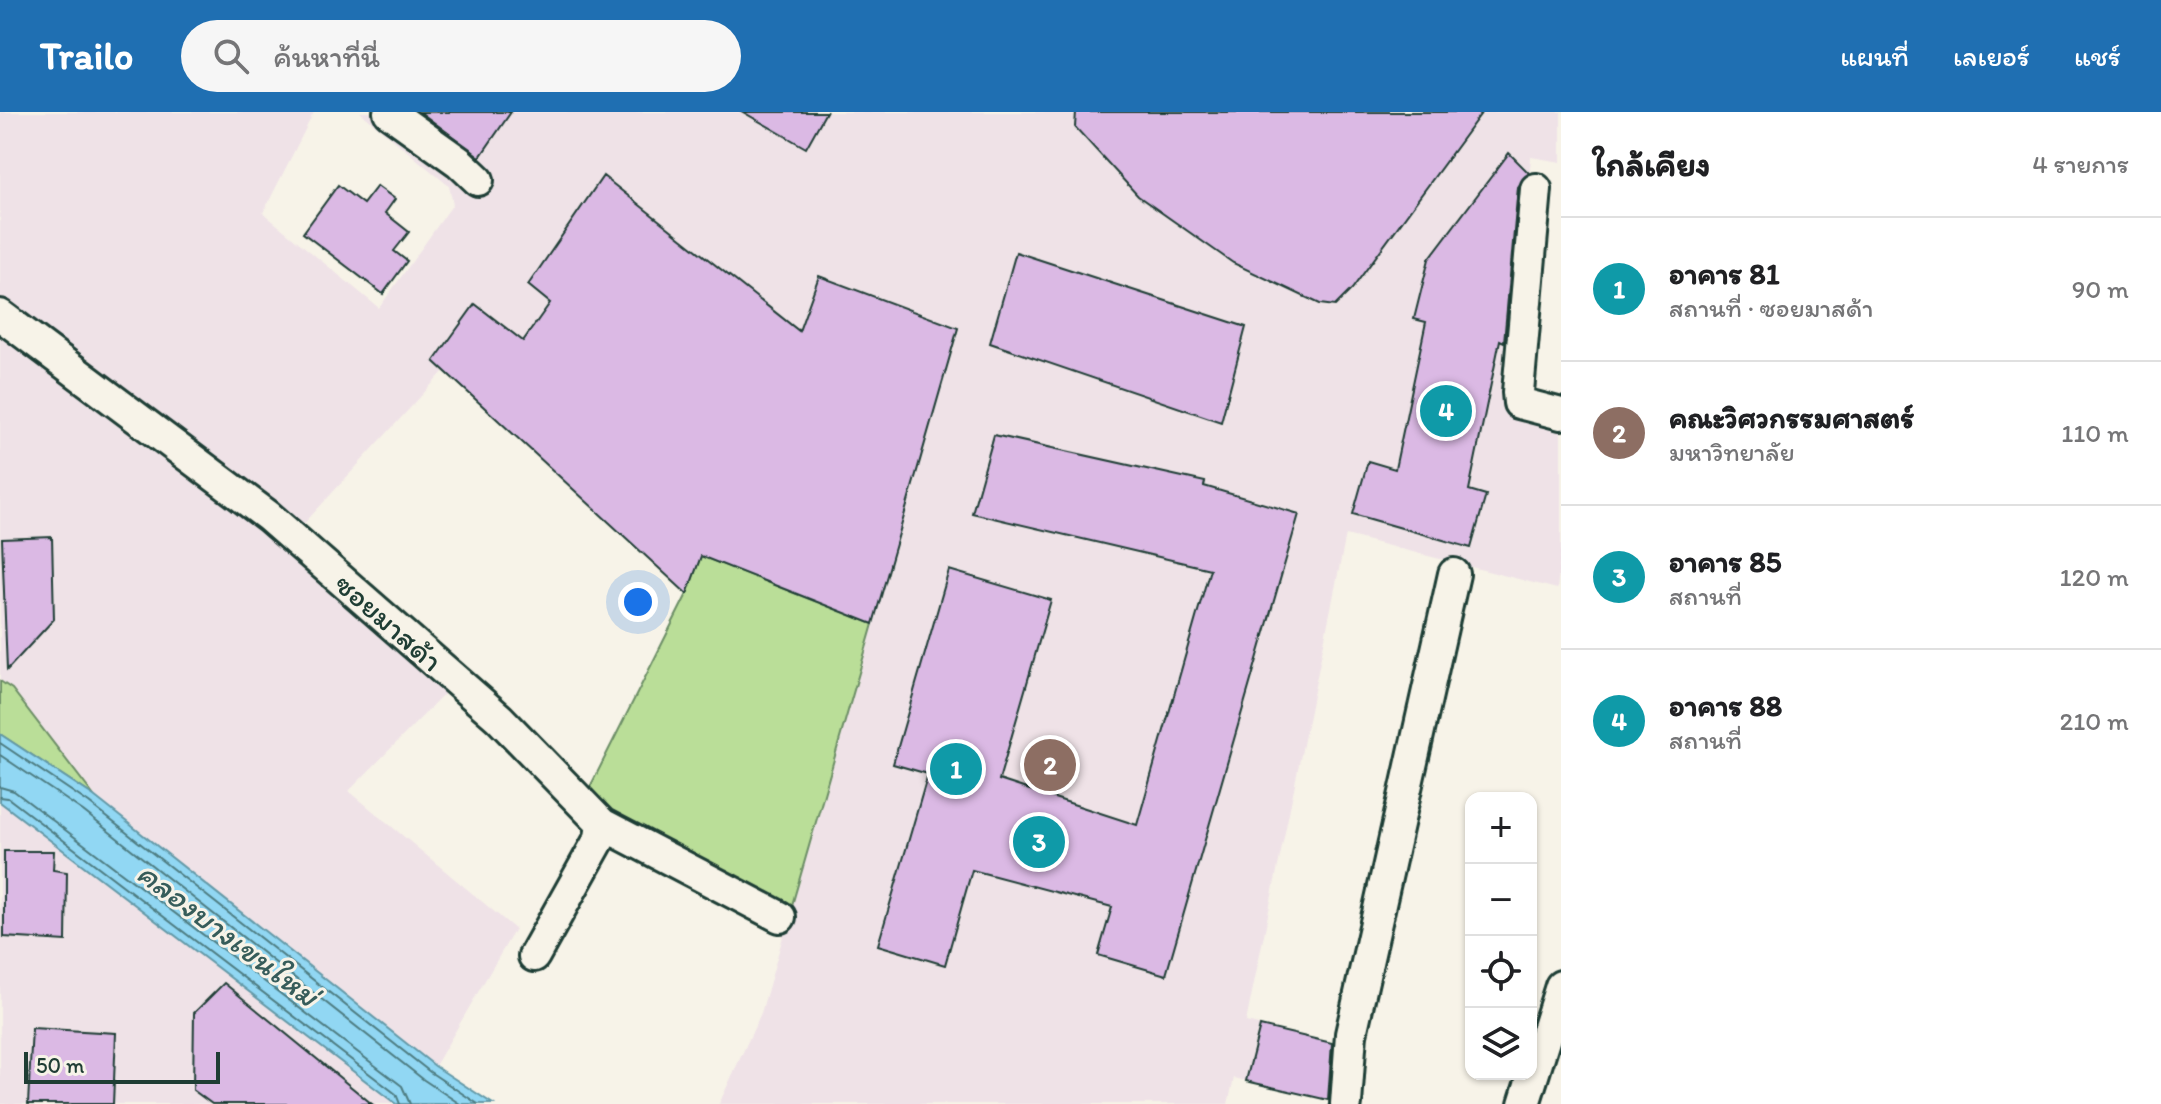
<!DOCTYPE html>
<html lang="th">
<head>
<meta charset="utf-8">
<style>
	:root { --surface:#fff; --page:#f6f6f6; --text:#202124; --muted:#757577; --line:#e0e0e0; --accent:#1f6fb2 }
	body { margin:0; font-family:Itim,"Playpen Sans Thai",sans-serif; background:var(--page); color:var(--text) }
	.controls { position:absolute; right:24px; bottom:24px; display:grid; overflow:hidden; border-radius:16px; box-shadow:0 2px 6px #0004 }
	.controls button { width:72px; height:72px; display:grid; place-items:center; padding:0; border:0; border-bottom:2px solid var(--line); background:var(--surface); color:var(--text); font:40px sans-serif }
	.scale { position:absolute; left:24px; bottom:20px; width:196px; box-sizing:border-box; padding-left:8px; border:4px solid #1f3d34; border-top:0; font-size:22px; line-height:28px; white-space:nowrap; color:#1f3d34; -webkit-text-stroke:6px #f7f3e8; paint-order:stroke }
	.you { position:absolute; left:638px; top:490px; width:28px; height:28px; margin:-20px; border:6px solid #fff; border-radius:50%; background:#1a73e8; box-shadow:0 0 0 12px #1a73e833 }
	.badge { display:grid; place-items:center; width:52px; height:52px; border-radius:50%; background:var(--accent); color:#fff; font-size:26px; font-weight:700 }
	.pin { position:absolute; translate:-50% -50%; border:4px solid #fff; box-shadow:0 2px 8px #0006 }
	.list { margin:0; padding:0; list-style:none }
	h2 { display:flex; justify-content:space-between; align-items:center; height:104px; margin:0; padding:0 32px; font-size:34px }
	h2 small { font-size:26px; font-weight:400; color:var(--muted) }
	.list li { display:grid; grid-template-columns:52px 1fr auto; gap:24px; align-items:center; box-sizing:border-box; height:144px; padding:0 32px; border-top:2px solid var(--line) }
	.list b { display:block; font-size:30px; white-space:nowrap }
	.list p { margin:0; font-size:26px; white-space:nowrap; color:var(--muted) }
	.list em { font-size:26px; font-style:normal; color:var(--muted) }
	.icon { flex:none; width:44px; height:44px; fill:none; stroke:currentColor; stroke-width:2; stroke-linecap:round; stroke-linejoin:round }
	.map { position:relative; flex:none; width:1561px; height:992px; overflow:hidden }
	header { display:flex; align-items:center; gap:48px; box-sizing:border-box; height:112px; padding:0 40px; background:var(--accent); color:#fff }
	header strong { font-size:38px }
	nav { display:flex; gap:44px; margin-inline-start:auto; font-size:28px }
	.search { width:560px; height:72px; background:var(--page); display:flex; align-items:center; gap:20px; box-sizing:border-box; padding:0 28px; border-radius:44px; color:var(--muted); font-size:30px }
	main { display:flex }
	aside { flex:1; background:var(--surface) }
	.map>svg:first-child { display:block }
	.built { fill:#efe2e7 }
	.green { fill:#bade98; stroke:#6c8e66; stroke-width:2 }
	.water { fill:#91d7f3; stroke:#6399a7; stroke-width:2 }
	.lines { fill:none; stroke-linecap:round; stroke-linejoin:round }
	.shore { stroke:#4d7b80; stroke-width:2 }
	.building { fill:#dbb9e4; stroke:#1f3d34; stroke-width:2 }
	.street-casing { stroke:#1f3d34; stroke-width:36 }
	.street { stroke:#f7f3e8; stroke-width:30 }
	.labels { text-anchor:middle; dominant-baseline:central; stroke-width:6; stroke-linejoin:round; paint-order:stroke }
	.street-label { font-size:30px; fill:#1f3d34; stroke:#f7f3e8 }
	.water-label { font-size:32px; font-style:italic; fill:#365c5a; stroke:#f7f3e8 }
</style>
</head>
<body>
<header>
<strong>Trailo</strong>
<div class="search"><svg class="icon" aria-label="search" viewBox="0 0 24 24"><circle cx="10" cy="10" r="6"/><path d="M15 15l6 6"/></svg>ค้นหาที่นี่</div>
<nav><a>แผนที่</a><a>เลเยอร์</a><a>แชร์</a></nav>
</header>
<main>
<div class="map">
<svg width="1561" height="992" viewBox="0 0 1561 992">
	<rect width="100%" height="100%" fill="#f7f3e8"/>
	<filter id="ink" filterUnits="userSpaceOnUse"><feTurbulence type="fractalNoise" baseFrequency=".0125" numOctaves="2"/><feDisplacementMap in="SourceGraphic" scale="16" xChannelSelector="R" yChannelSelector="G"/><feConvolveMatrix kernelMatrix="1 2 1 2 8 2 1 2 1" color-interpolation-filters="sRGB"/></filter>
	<g filter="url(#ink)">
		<path class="built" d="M 0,0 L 314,0 L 263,101 L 379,196 L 453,92 L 449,74 L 360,0 L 1561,0 L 1561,50 L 1531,45 L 1509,298 L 1561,311 L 1561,443 L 1557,477 L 1346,423 L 1246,910 L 1344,933 L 1331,988 L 1234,966 L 1228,992 L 719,992 L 761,901 L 873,512 L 687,482 L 444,259 L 300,416 L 0,194 Z
			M 0,209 L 165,338 L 450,576 L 349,679 L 515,817 L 435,954 L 94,684 L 12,577 L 0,569 Z
			M 0,690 L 396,992 L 0,992 Z"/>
		<path class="green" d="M 701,444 L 873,512 L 790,800 L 609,708 L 586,683 L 687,482 Z
			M 0,569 L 12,577 L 94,684 L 0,622 Z"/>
		<path class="water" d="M 0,622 L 94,684 L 435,954 L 493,992 L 396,992 L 0,690 Z"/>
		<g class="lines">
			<path class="shore" d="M 0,631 L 89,691 L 430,960 L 478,992
				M 0,643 L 83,699 L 424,968 L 460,992
				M 0,675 L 14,679 L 402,974 L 410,992
				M 0,685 L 8,686 L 396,982 L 400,992"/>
		</g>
		<path class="building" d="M 420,0 L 511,0 L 480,45 Z
			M 743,0 L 826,0 L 806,36 Z
			M 1076,0 L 1482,0 L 1352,177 L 1335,194 L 1320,192 L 1233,151 L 1138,84 L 1075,15 Z
			M 1509,41 L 1529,61 L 1518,75 L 1504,230 L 1500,228 L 1469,378 L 1486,383 L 1471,436 L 1353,402 L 1368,349 L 1395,357 L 1426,210 L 1414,207 L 1429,147 Z
			M 603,64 L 799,219 L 819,164 L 958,216 L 873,512 L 701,444 L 687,482 L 434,249 L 475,192 L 523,229 L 550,191 L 528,173 Z
			M 338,73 L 363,92 L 377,74 L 395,87 L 385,101 L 409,120 L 394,139 L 407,149 L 383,182 L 303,121 Z
			M 1016,140 L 1246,215 L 1221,310 L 990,231 Z
			M 994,323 L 1205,370 L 1204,374 L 1299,402 L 1166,863 L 1098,843 L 1112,795 L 972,758 L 945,853 L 878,833 L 928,662 L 893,652 L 949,458 L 1051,488 L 999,668 L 1137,713 L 1210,457 L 972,401 Z
			M 52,425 L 54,507 L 7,558 L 2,427 Z
			M 4,739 L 54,739 L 53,758 L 67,760 L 66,829 L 4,825 Z
			M 224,871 L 372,992 L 212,992 L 193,978 L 194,901 Z
			M 1260,914 L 1332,931 L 1328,988 L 1246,969 Z
			M 32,916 L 116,921 L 113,992 L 28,992 Z"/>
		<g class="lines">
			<g class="street-casing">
				<path id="street" d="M 389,0 L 459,50 L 478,68
					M 1536,77 L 1518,280 L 1519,291 L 1561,302
					M 0,203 L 268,404 L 499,606 L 602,712 L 780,805
					M 534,844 L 600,726 L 602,712
					M 1346,992 L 1351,922 L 1454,462
					M 1524,992 L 1561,874"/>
			</g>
			<use href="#street" class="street"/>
		</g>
	</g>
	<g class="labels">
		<g class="street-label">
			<text transform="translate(389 510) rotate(41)">ซอยมาสด้า</text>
		</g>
		<g class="water-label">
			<text transform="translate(228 822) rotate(37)">คลองบางเขนใหม่</text>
		</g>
	</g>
</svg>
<div class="controls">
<button>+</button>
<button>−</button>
<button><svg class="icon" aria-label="locate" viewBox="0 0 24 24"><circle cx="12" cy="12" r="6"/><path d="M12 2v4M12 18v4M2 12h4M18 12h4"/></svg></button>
<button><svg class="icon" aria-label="layers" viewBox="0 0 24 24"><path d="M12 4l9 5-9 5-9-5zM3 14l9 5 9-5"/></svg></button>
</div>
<div class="scale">50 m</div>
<div class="you"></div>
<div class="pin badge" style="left:956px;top:657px;background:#0f9aa8">1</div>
<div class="pin badge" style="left:1050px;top:653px;background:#8d6e63">2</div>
<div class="pin badge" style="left:1039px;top:730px;background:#0f9aa8">3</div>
<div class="pin badge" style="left:1446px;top:299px;background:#0f9aa8">4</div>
</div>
<aside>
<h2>ใกล้เคียง<small>4 รายการ</small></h2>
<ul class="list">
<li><span class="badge" style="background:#0f9aa8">1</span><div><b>อาคาร 81</b><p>สถานที่ · ซอยมาสด้า</p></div><em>90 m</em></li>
<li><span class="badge" style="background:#8d6e63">2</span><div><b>คณะวิศวกรรมศาสตร์</b><p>มหาวิทยาลัย</p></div><em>110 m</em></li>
<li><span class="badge" style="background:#0f9aa8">3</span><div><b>อาคาร 85</b><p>สถานที่</p></div><em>120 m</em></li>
<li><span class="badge" style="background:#0f9aa8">4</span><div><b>อาคาร 88</b><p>สถานที่</p></div><em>210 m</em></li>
</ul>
</aside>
</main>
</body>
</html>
